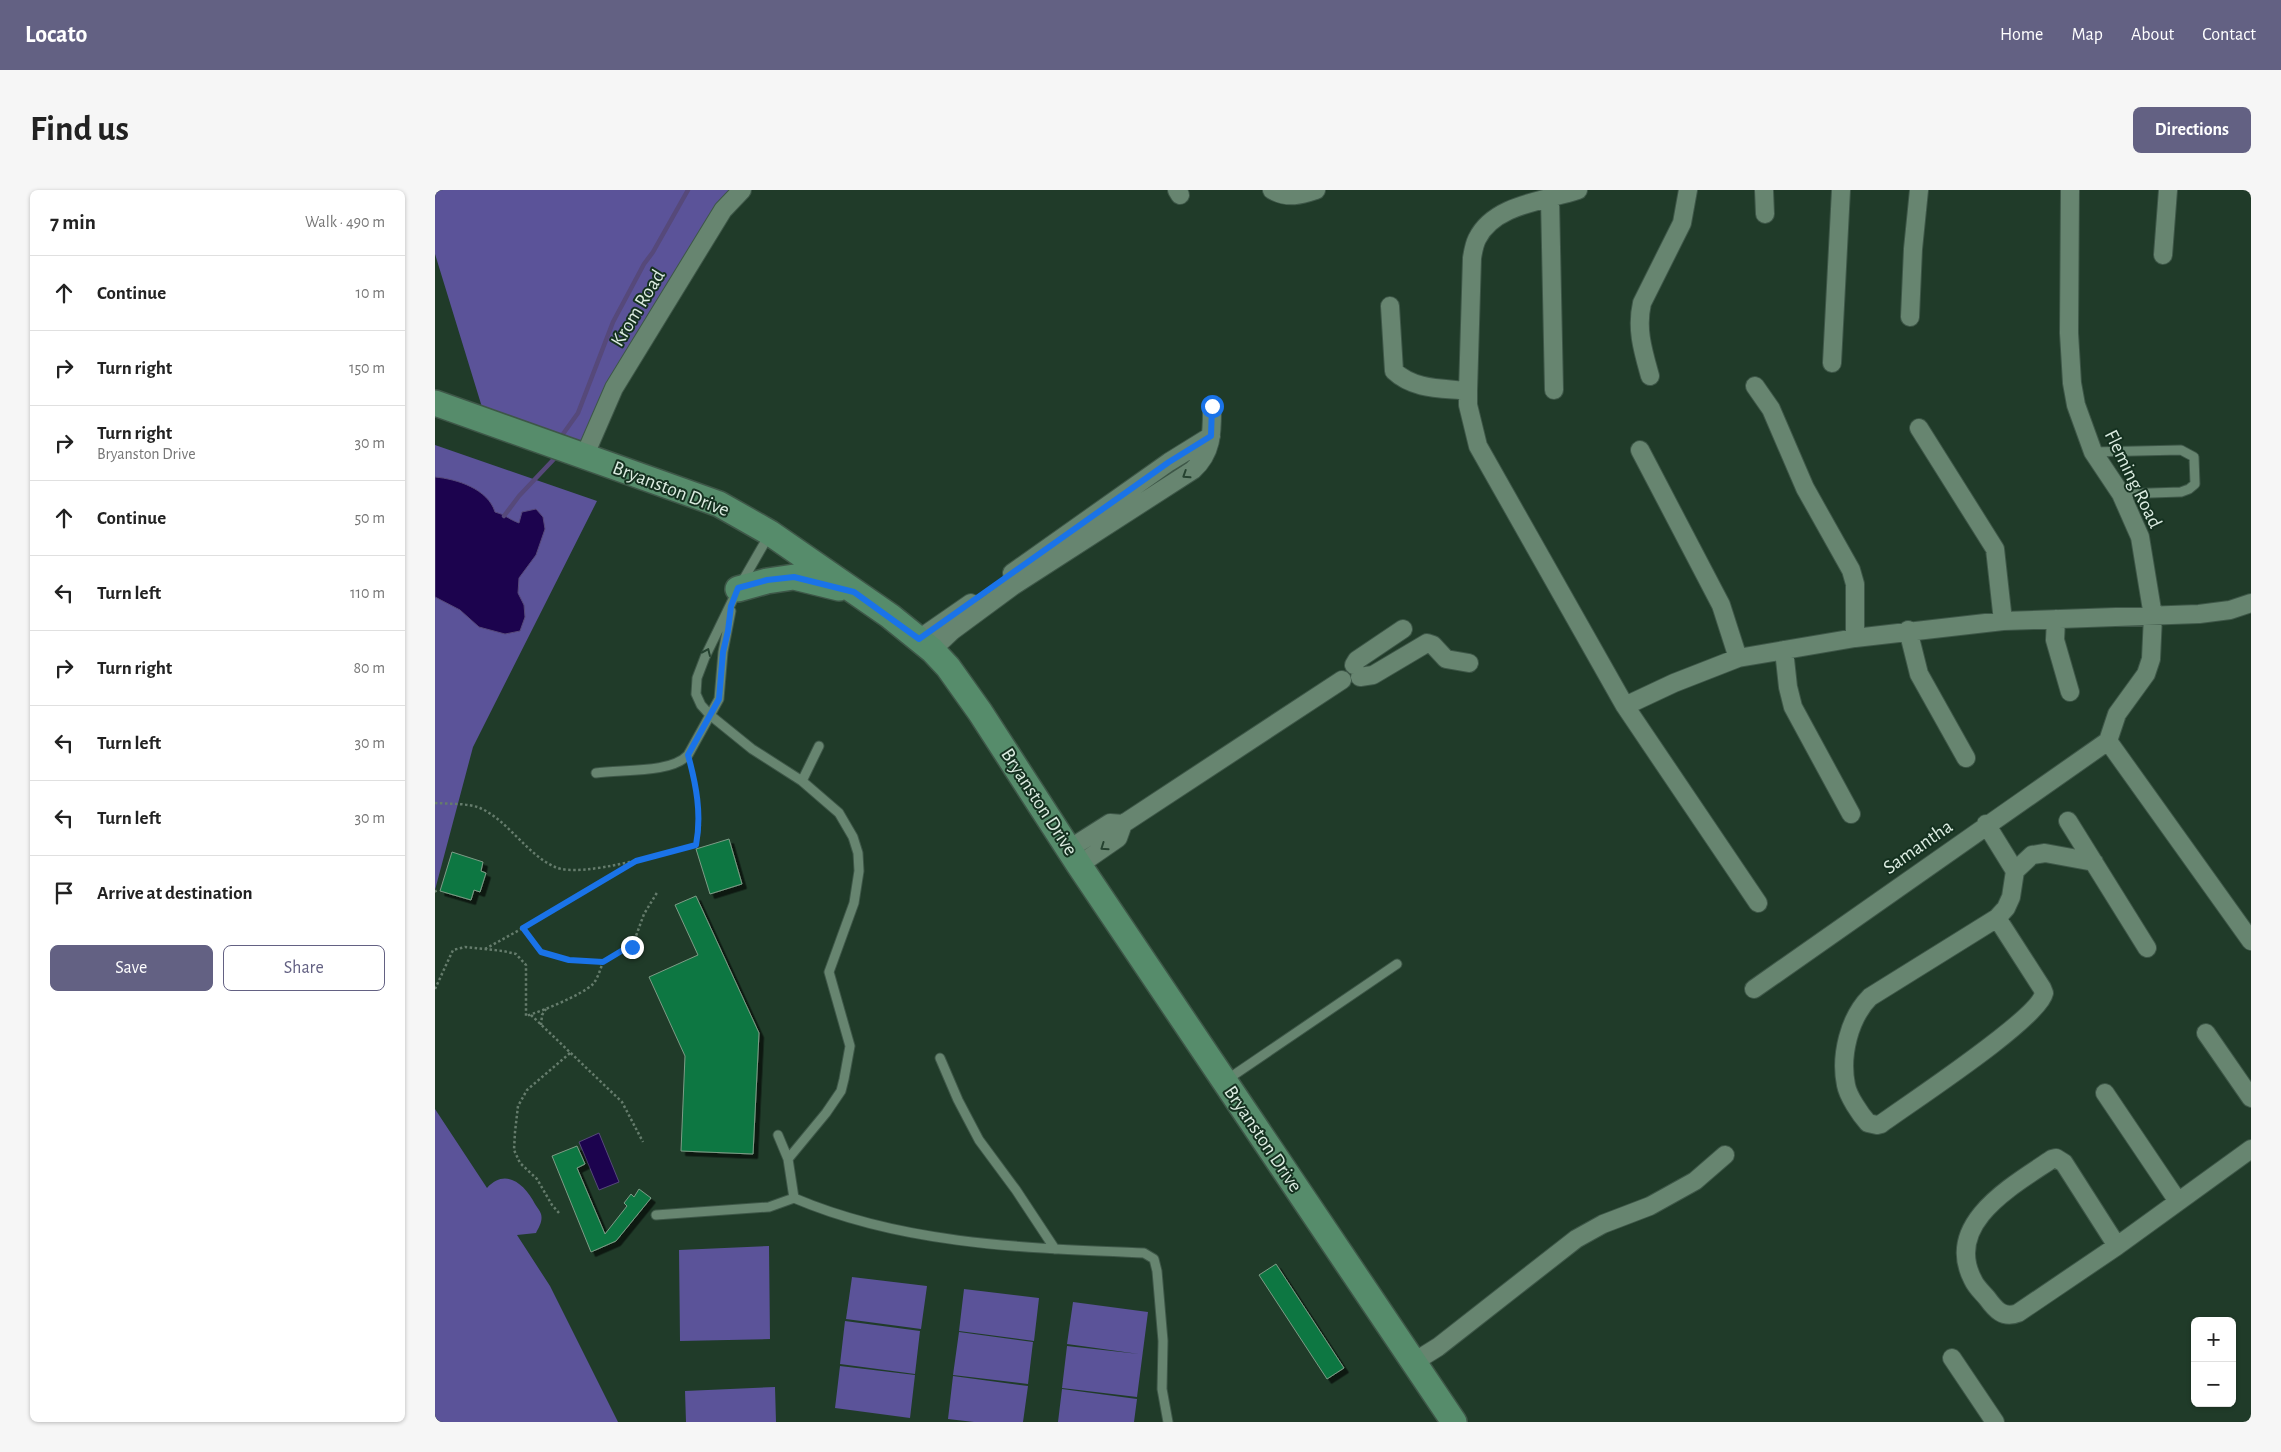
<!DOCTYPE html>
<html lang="en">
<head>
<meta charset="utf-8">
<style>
	:root { --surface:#fff; --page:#f6f6f6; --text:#222; --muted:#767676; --line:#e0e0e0; --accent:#636183 }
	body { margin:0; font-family:"Alegreya Sans",sans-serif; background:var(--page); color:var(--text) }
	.controls { position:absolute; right:15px; bottom:15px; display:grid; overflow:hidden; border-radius:8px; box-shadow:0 1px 4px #0004 }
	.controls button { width:45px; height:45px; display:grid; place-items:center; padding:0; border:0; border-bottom:1px solid var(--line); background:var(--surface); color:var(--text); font:25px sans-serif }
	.stop { position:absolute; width:15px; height:15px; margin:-11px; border:4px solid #1a73e8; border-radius:50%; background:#fff }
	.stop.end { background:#1a73e8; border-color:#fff; box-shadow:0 1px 5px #0008 }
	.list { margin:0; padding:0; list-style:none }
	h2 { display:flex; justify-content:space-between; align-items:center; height:65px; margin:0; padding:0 20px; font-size:21px }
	h2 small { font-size:16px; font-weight:400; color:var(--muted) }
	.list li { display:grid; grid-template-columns:32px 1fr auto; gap:15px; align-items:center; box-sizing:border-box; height:75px; padding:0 20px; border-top:1px solid var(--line) }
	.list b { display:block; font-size:19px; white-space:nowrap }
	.list p { margin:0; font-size:16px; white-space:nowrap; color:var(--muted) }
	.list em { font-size:16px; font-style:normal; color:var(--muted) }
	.actions { display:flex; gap:10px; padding:15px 20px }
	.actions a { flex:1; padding:11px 0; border:1px solid var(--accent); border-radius:8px; text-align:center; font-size:18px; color:var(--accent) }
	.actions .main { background:var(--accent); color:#fff }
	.icon { flex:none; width:28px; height:28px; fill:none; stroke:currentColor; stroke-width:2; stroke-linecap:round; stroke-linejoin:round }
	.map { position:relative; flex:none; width:1816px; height:1232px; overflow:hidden; border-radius:8px }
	header { display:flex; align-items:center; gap:30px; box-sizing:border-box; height:70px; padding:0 25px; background:var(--accent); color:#fff }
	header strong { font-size:24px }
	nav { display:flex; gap:28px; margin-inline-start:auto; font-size:18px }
	.intro { display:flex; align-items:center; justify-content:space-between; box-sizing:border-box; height:120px; padding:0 30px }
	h1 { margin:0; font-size:35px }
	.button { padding:12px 22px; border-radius:8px; background:var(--accent); color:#fff; font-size:18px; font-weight:700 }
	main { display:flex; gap:30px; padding:0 30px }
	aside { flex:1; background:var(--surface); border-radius:8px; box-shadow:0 1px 4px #0004 }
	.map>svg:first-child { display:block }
	.green { fill:#5b5399 }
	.water { fill:#1c034e; stroke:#56497a }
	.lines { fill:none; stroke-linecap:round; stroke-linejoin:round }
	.stream { stroke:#56497a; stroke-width:4.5 }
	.building { fill:#0e7743; stroke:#7d9c86; filter:url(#shadow) }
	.lane-casing { stroke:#3e5748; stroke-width:11 }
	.street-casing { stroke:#3e5748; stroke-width:20 }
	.secondary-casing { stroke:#3e5748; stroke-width:28 }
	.path { stroke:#657c6c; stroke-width:2.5; stroke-dasharray:2.5 2.5; stroke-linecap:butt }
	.lane { stroke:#678570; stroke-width:9 }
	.street { stroke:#678570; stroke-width:18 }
	.secondary { stroke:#568c6b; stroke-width:25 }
	.oneway { stroke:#254230 }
	.route { stroke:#1a73e8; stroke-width:6 }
	.labels { text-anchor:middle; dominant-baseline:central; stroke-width:4; stroke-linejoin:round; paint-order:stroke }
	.street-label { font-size:20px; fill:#dcece1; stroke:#153120 }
</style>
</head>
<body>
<header>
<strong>Locato</strong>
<nav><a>Home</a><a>Map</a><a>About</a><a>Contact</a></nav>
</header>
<div class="intro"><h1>Find us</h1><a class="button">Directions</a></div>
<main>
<aside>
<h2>7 min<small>Walk · 490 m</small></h2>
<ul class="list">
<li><svg class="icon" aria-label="ahead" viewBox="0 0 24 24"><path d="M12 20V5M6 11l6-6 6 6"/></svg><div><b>Continue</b></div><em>10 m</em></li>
<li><svg class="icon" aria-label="right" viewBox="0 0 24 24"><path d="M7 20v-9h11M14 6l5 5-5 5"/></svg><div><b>Turn right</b></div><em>150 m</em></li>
<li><svg class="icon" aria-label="right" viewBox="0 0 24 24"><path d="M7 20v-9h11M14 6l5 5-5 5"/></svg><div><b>Turn right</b><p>Bryanston Drive</p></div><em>30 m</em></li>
<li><svg class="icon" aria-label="ahead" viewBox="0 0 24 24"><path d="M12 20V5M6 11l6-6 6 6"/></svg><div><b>Continue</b></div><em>50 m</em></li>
<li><svg class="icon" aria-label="left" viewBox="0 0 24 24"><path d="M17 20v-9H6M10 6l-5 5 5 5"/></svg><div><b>Turn left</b></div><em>110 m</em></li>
<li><svg class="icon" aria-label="right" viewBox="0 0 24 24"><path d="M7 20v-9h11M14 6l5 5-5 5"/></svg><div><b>Turn right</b></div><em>80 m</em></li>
<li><svg class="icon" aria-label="left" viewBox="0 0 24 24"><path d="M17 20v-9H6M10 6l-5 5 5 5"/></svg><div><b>Turn left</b></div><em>30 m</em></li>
<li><svg class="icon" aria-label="left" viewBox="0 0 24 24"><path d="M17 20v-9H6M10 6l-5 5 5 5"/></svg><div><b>Turn left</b></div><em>30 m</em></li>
<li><svg class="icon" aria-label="arrive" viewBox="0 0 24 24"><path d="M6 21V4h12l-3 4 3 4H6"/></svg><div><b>Arrive at destination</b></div></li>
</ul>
<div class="actions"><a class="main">Save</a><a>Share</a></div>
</aside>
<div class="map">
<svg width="1816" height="1232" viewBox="0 0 1816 1232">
	<defs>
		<filter id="shadow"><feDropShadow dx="4.5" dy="4.5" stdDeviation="0" flood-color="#0009"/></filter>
	</defs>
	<rect width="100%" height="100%" fill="#203b29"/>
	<path class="green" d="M 0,0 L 317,0 L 295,11 L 151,262 L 50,227 L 0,64 Z
		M 0,255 L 162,311 L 38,557 L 0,700 Z
		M 0,919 L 52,998 C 71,977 90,995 100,1014 C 102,1017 105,1021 106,1024 C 108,1031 104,1037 101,1043 L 82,1045 L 115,1096 L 183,1232 L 0,1232 Z
		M 334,1056 L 335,1149 L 245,1151 L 244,1060 Z
		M 417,1087 L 492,1096 L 486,1139 L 411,1129 Z
		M 529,1099 L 604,1108 L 599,1151 L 524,1141 Z
		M 638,1112 L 713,1122 L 702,1207 L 627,1198 L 632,1156 L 704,1164 L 632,1154 Z
		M 410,1131 L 485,1141 L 480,1184 L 405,1174 Z
		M 524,1142 L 598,1152 L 593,1194 L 518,1185 Z
		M 405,1176 L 480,1185 L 475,1228 L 400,1218 Z
		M 518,1186 L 593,1196 L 588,1232 L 539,1232 L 513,1229 Z
		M 340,1197 L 341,1232 L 251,1232 L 250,1201 Z
		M 627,1199 L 702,1209 L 699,1232 L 623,1232 Z"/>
	<path class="water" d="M 0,287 C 22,289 53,299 60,322 C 69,324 75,330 84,333 L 87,322 L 101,319 L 108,327 L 110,339 L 101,365 L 84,388 L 83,403 L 89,415 L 90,427 L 85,441 L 70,444 L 44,437 L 25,420 L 0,407 Z
		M 164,943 L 184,992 L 164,1000 L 144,952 Z"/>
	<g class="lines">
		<path class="stream" d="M 128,244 L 143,223 L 178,132 L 209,74 L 218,62 L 253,0
			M 69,326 L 84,306 L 119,269"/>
	</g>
	<path class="building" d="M 294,649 L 307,694 L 275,704 L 261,659 Z
		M 17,662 L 48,672 L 46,681 L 51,683 L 45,702 L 39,700 L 36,710 L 5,701 Z
		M 261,706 L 324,843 L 318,964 L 246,961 L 250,866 L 214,787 L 263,765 L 240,715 Z
		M 142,956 L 150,974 L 142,978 L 170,1044 L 192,1016 L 189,1013 L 196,1004 L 199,1007 L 204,999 L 216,1008 L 181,1051 L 156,1062 L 117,966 Z
		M 841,1074 L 909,1178 L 892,1189 L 824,1085 Z"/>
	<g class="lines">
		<g class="lane-casing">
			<path id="lane" d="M 1658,262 L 1746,260 L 1759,267 L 1760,294 L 1754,299 L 1746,302 L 1686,304
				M 334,345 L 303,399 L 270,467 L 262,488 L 261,504 L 266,515 L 275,525 L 317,559 L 367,591 L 404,623 L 418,647 L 423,663 L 424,681 L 419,713 L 394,782 L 415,856 L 409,889 L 406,901 L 391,923 L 353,969
				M 161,583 C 186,579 235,584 253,565 L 284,509 L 288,462 L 296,421
				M 367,591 L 384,556
				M 505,868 L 523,910 L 544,950 L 581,1000 L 620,1059
				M 790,891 L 962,774
				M 343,945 L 353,969 L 359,1008
				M 221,1025 L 334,1017 L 359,1008 C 469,1055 592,1058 709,1063 L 719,1069 L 722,1081 L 728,1151 L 727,1199 L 733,1232"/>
		</g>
		<g class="street-casing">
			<path id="street" d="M 742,0 L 745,5
				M 837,0 C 853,9 866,5 881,0
				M 1143,0 C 1110,11 1059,14 1042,49 C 1039,55 1038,62 1037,68 L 1033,201 L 1033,215 L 1043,256 L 1190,516 L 1323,713
				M 1329,0 L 1330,24
				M 1635,0 L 1634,143 L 1637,193 L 1641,215 L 1658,262 L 1686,304 L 1705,347 L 1718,426 L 1716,469 L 1711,484 L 1682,524 L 1673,551
				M 1115,9 L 1119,200
				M 1728,65 L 1733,0
				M 955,116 L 959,181 C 979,200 1007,198 1033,201
				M 1475,127 L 1478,59 L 1484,0
				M 1397,173 L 1406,0
				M 1215,186 C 1208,161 1201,139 1207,113 L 1247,33 L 1253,0
				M 1320,196 L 1336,219 L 1370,298 L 1416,380 L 1420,394 L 1420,448
				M 1484,238 L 1560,359 L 1568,431
				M 1205,260 L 1286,415 L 1303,468
				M 149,267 L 179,198 L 288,20 L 307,0
				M 577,383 L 734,272 L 776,246
				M 1621,429 L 1620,450 L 1635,502
				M 1473,440 L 1484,484 L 1531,568
				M 484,449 L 536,413
				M 497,460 L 517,441 L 578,396 L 758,280 C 778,262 777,241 777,216
				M 1349,460 L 1353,497 L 1358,517 L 1416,624
				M 919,475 L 922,470 L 968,439
				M 925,487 L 938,485 L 992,453 L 998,455 L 1011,469 L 1034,473
				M 1190,516 L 1239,493 L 1303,468 L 1420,448 L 1568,431 L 1764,424 L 1795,420 L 1816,413
				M 1673,551 L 1816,751
				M 1633,631 L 1712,758
				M 1551,634 L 1580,681
				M 634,659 L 675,633 L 688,634
				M 644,675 L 683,648 L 688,634 L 907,490
				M 1562,728 L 1607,798 L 1609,803 C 1604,829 1473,914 1446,934 L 1442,935 L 1433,933 C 1425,924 1413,906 1411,895 C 1405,866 1414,828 1435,807 L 1562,728 L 1571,718 L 1576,707 L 1580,681 L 1597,665 L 1610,663 L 1659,672
				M 1319,799 L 1673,551
				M 1771,843 L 1816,908
				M 1670,903 L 1742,1010
				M 1682,1056 L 1629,973 L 1621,968 L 1617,969 C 1579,995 1508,1033 1538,1090 C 1541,1097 1547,1102 1552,1108 C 1560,1119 1568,1129 1583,1123 L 1682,1056 L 1816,959
				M 1517,1168 L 1560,1232
				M 979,1172 L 1003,1157 L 1141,1049 L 1168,1034 L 1215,1016 L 1260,991 L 1290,965"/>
		</g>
		<g class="secondary-casing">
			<path id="secondary" d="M 0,213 L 284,314 L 335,343 L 455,426 L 497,460 L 513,477 L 545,522 L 644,675 L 1019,1232
				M 303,399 L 332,391 L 359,387 L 404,398"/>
		</g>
		<path class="path" d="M 0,613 C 14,614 32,613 45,618 C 74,631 91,664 120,677 C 146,689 232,662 261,655 L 265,636 L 257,578
			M 0,700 L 2,704
			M 50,759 L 88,738
			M 168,772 L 188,760 L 197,757 L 209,724 L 223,701
			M 0,799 L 18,760 L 30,757 L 68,761 L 81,764 L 91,775 L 91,826 C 107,821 147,805 158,794 C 163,788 165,780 168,772 L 134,770 L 106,762 L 88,738 L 201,671
			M 96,825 L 187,912 L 208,952
			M 106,835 L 107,825 L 111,819
			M 124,1023 L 117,1015 L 102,989 L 85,973 L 79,960 L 80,942 L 83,916 L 92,900 L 135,863"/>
		<use href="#lane" class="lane"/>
		<use href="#street" class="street"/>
		<use href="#secondary" class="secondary"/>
	</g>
	<defs><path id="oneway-chevron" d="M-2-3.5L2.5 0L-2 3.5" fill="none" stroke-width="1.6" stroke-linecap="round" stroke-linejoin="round" transform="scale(1.25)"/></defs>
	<g class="oneway">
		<use href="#oneway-chevron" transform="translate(751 285) rotate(147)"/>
		<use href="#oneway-chevron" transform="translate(272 462) rotate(-66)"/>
		<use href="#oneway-chevron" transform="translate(669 657) rotate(145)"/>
	</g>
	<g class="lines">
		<path class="route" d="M 197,757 L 188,760 L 168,772 L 134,770 L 106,762 L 88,738 L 201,671 L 261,655 C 267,624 261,594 253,565 L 284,509 L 288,462 L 293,441 L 296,416 L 303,398 L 332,390 L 359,387 L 419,402 L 484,449 L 734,272 L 776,246 L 777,216"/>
	</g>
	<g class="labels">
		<g class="street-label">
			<text transform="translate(203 118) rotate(-59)">Krom Road</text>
			<text transform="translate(1698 289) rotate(64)">Fleming Road</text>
			<text transform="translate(236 299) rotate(21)">Bryanston Drive</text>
			<text transform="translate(604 612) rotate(57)">Bryanston Drive</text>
			<text transform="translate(1483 657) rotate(-35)">Samantha</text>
			<text transform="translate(828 949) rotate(56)">Bryanston Drive</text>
		</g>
	</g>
</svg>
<div class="controls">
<button>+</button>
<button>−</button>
</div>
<div class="stop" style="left:777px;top:216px"></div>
<div class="stop end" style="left:197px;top:757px"></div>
</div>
</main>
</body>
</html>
